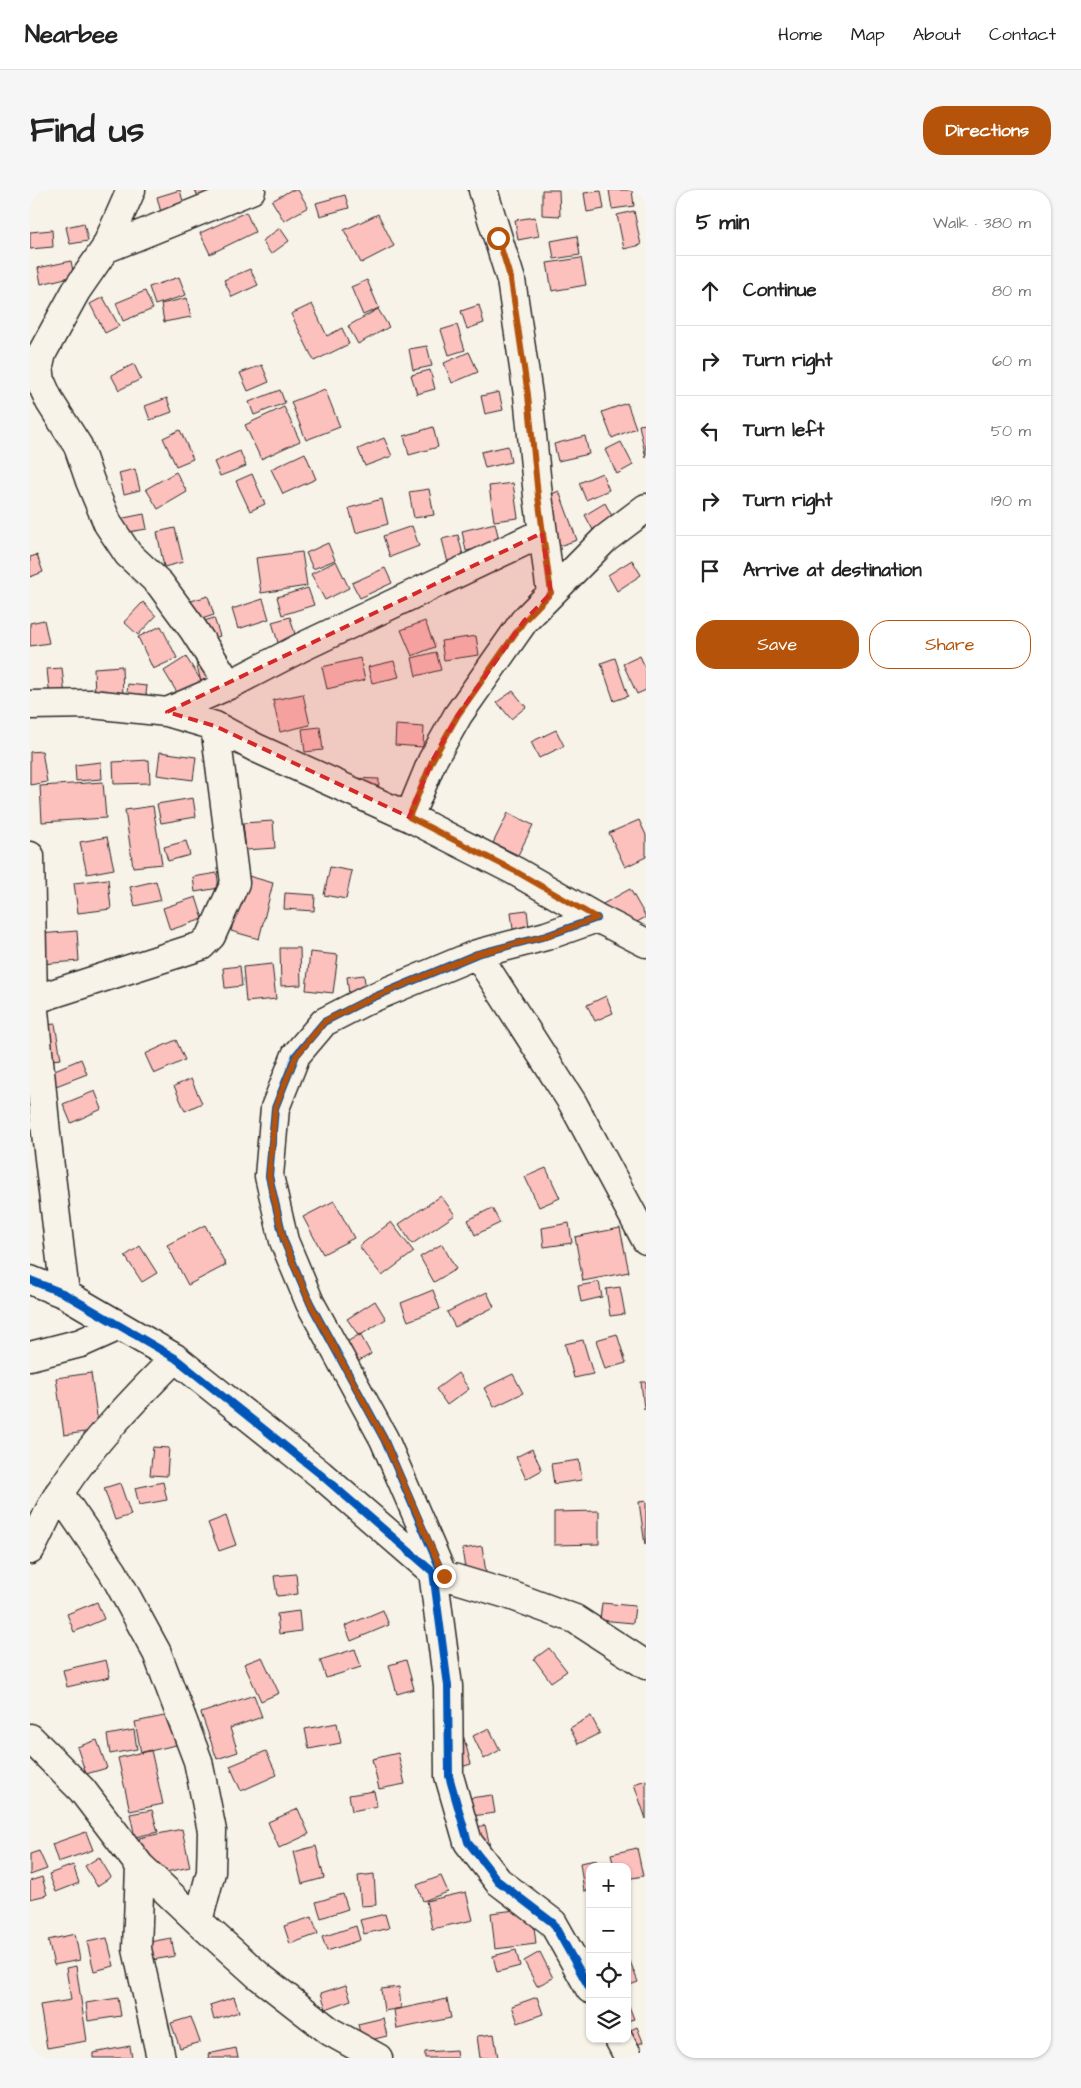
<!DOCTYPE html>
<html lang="en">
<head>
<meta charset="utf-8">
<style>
	:root { --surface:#fff; --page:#f6f6f6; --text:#222; --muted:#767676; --line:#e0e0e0; --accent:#b45309 }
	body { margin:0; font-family:"Architects Daughter",sans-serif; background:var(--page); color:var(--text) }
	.controls { position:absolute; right:15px; bottom:15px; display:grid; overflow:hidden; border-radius:10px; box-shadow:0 1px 4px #0004 }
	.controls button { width:45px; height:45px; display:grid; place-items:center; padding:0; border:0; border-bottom:1px solid var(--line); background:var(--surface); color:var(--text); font:25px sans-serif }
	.stop { position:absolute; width:15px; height:15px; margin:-11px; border:4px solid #b45309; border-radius:50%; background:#fff }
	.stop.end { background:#b45309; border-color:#fff; box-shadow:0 1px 5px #0008 }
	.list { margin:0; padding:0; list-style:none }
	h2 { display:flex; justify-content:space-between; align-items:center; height:65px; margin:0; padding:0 20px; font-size:21px }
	h2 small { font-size:16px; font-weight:400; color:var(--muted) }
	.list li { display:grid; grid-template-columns:32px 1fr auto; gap:15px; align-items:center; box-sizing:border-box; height:70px; padding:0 20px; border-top:1px solid var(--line) }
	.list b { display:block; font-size:19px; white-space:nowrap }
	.list em { font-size:16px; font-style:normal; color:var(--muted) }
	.actions { display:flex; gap:10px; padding:15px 20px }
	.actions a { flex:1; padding:11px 0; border:1px solid var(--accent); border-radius:20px; text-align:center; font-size:18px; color:var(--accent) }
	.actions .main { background:var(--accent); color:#fff }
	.icon { flex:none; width:28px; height:28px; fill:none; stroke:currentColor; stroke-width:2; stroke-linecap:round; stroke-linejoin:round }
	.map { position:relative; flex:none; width:616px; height:1868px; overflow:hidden; border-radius:20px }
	header { display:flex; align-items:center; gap:30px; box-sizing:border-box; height:70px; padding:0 25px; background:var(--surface); border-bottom:1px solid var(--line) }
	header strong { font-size:24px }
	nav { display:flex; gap:28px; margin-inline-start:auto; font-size:18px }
	.intro { display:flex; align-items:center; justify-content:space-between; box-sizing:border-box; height:120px; padding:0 30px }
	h1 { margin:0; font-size:35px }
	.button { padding:12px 22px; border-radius:20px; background:var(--accent); color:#fff; font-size:18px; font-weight:700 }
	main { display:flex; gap:30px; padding:0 30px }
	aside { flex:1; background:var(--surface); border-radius:20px; box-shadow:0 1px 4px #0004 }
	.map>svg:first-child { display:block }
	.building { fill:#fcc0bd; stroke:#2b2b2b }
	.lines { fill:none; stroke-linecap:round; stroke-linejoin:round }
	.minor-casing { stroke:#2b2b2b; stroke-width:31 }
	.minor { stroke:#f7f3e8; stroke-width:28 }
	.cycleway-casing { stroke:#f7f3e8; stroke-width:11 }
	.cycleway { stroke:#0057b8; stroke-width:8 }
	.route { stroke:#b45309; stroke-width:6 }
	.marked { fill:#d62828; fill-opacity:0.2; stroke:#d62828; stroke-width:4; stroke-dasharray:10 6; stroke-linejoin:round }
</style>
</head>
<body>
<header>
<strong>Nearbee</strong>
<nav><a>Home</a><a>Map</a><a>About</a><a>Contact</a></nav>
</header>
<div class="intro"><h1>Find us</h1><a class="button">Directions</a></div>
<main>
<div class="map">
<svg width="616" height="1868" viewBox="0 0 616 1868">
	<rect width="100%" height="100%" fill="#f7f3e8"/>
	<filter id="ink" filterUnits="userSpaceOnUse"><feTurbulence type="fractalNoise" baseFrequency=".02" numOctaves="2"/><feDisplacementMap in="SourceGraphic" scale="10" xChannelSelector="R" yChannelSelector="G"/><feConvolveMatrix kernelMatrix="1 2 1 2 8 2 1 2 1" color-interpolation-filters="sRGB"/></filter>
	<g filter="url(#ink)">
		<path class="building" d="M 150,0 L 157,27 L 134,34 L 127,7 Z
			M 165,0 L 193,0 L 174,20 Z
			M 261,0 L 268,0 L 278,17 L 254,31 L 242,11 Z
			M 512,0 L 529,0 L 530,26 L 512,25 Z
			M 579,0 L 602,0 L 604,16 L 582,19 Z
			M 571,1 L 574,19 L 557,22 L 554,3 Z
			M 315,5 L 319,18 L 290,26 L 286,13 Z
			M 604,21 L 611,55 L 594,59 L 587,25 Z
			M 216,22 L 225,42 L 180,64 L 170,43 Z
			M 348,24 L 364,56 L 331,73 L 314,40 Z
			M 505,27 L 509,46 L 488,50 L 485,30 Z
			M 54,33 L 58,51 L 40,54 L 36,37 Z
			M 250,38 L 259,51 L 241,64 L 232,51 Z
			M 22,40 L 23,57 L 0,59 L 0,42 Z
			M 547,46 L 550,65 L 524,69 L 521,51 Z
			M 551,68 L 556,95 L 522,101 L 517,73 Z
			M 41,71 L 44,86 L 11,94 L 8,78 Z
			M 220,79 L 228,95 L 202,107 L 194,90 Z
			M 149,87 L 156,105 L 125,115 L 119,97 Z
			M 337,90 L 349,118 L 333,125 L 321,97 Z
			M 115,101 L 123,119 L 93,131 L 86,113 Z
			M 73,107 L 89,136 L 75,143 L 60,114 Z
			M 157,108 L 161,127 L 134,132 L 131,114 Z
			M 282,114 L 297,146 L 312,138 L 319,154 L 284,171 L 261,124 Z
			M 449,115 L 454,133 L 437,139 L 431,121 Z
			M 348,119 L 359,137 L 328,154 L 318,136 Z
			M 427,135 L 435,160 L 419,165 L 411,140 Z
			M 397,156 L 402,176 L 383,180 L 379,159 Z
			M 439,162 L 448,182 L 422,193 L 414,173 Z
			M 104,174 L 111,189 L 89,200 L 81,185 Z
			M 232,175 L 239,192 L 218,201 L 210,183 Z
			M 400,180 L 405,199 L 387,204 L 381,185 Z
			M 295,199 L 310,237 L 276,250 L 261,212 Z
			M 250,200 L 255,213 L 224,225 L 219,212 Z
			M 469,202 L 473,220 L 455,224 L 451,206 Z
			M 137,208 L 142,222 L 120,230 L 115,216 Z
			M 597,213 L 606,238 L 582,248 L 572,222 Z
			M 254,217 L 270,251 L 231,269 L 215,235 Z
			M 616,234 L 616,268 L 609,235 Z
			M 403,237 L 408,257 L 379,265 L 374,246 Z
			M 150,240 L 163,269 L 146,276 L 133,248 Z
			M 555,246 L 559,264 L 528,271 L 524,254 Z
			M 354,248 L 362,266 L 335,276 L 328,259 Z
			M 591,252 L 603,275 L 587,284 L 575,260 Z
			M 478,256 L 481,272 L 455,278 L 451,262 Z
			M 210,261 L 216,276 L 190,286 L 184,272 Z
			M 275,263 L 286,289 L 253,304 L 241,279 Z
			M 105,279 L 110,300 L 94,304 L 89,283 Z
			M 146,282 L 157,302 L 128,319 L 116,299 Z
			M 572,283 L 579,300 L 556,310 L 549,293 Z
			M 222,284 L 235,314 L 220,321 L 206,291 Z
			M 483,293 L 488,328 L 464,331 L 459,296 Z
			M 399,299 L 404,325 L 384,328 L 379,302 Z
			M 529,301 L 547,350 L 526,357 L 509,309 Z
			M 352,309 L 358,334 L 326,343 L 319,318 Z
			M 575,313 L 583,328 L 563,340 L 555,325 Z
			M 114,324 L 117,339 L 92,343 L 89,329 Z
			M 465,333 L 470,354 L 436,361 L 432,341 Z
			M 382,336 L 389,356 L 360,367 L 353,346 Z
			M 145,338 L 153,372 L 134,377 L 127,342 Z
			M 428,345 L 436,377 L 420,381 L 412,349 Z
			M 298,353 L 305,370 L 283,379 L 276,363 Z
			M 272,362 L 277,396 L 231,403 L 226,368 Z
			M 7,365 L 13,382 L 0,387 L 0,367 Z
			M 602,370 L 611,385 L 587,401 L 578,385 Z
			M 306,371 L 319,398 L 295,410 L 281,384 Z
			M 355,378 L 362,393 L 330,408 L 322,393 Z
			M 278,398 L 284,415 L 252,425 L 247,407 Z
			M 178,406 L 184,425 L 150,436 L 144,416 Z
			M 233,409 L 239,429 L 208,439 L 202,419 Z
			M 113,412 L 126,426 L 108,445 L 94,432 Z
			M 260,427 L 269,458 L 251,463 L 242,432 Z
			M 184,428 L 190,446 L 159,456 L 154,437 Z
			M 14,430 L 19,453 L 0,456 L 0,433 Z
			M 395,431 L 405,457 L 382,466 L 371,440 Z
			M 131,436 L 147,468 L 123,479 L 108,447 Z
			M 446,446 L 449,465 L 414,470 L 411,451 Z
			M 191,461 L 198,484 L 171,492 L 165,468 Z
			M 406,462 L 411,480 L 386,486 L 382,468 Z
			M 610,466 L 616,479 L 616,500 L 607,504 L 593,474 Z
			M 156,467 L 174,495 L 151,509 L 134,481 Z
			M 330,468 L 335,490 L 297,499 L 292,477 Z
			M 585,468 L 598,506 L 584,511 L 571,473 Z
			M 364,471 L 369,487 L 342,493 L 338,477 Z
			M 92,476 L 93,507 L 65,508 L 64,478 Z
			M 32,478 L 35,506 L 20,508 L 17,479 Z
			M 98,494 L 117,496 L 114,521 L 95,518 Z
			M 483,501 L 496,517 L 481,529 L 467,512 Z
			M 273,504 L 280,535 L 250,542 L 243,510 Z
			M 366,535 L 394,537 L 393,557 L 365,555 Z
			M 290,537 L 293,560 L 275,562 L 272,539 Z
			M 526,540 L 534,556 L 509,568 L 501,552 Z
			M 12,561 L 17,592 L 0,595 L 0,562 Z
			M 130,562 L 166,567 L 163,590 L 127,585 Z
			M 119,570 L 120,593 L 84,594 L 83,572 Z
			M 71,572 L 72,589 L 46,591 L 45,575 Z
			M 321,588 L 349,589 L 348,610 Z
			M 73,592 L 76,628 L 12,632 L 10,596 Z
			M 163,608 L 166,627 L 131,633 L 127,614 Z
			M 123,616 L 132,674 L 103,677 L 95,620 Z
			M 478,623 L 503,635 L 488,665 L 463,653 Z
			M 609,630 L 616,645 L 616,667 L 595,677 L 579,643 Z
			M 243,631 L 245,658 L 216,660 L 213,633 Z
			M 77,647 L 84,679 L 57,684 L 50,652 Z
			M 156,651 L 160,665 L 138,671 L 134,657 Z
			M 300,677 L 322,681 L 316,709 L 294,705 Z
			M 187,683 L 189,698 L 165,702 L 163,687 Z
			M 215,685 L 243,693 L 229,749 L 201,741 Z
			M 78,689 L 81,719 L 48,723 L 44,693 Z
			M 126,691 L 131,710 L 105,716 L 100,697 Z
			M 600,699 L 616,727 L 587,743 L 571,715 Z
			M 255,703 L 285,705 L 284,721 L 254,719 Z
			M 166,707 L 173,729 L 140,740 L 133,718 Z
			M 497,720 L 501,755 L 485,757 L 481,722 Z
			M 47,741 L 49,771 L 11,774 L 9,744 Z
			M 250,758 L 270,758 L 271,795 L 251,796 Z
			M 280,762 L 308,765 L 303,803 L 276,800 Z
			M 242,774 L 246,809 L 216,812 L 213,777 Z
			M 210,776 L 212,796 L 195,798 L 193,778 Z
			M 334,785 L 337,811 L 320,814 L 317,787 Z
			M 576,806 L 583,823 L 565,831 L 557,815 Z
			M 25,834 L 31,869 L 13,871 L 8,836 Z
			M 146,850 L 155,870 L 124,884 L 115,864 Z
			M 51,869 L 57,884 L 26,896 L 20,882 Z
			M 161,889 L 172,913 L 155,921 L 144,896 Z
			M 65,901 L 72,919 L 41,933 L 33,914 Z
			M 516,978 L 530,1008 L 509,1017 L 495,987 Z
			M 411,1006 L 425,1025 L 382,1054 L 369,1034 Z
			M 304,1011 L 324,1048 L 293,1064 L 273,1027 Z
			M 462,1018 L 470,1033 L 445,1045 L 438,1030 Z
			M 361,1032 L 384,1062 L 352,1086 L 329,1056 Z
			M 539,1033 L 542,1053 L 514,1057 L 512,1038 Z
			M 175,1035 L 196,1075 L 158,1095 L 137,1055 Z
			M 590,1038 L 599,1082 L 553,1091 L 545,1047 Z
			M 412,1054 L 426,1079 L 404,1092 L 390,1067 Z
			M 110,1056 L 127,1083 L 112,1092 L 95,1066 Z
			M 569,1092 L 572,1107 L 551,1112 L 548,1096 Z
			M 590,1097 L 595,1124 L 580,1126 L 576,1099 Z
			M 403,1100 L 410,1119 L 378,1131 L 371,1113 Z
			M 457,1102 L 464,1117 L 425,1137 L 417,1122 Z
			M 345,1111 L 356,1129 L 329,1146 L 317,1129 Z
			M 330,1144 L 341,1164 L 310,1182 L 299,1163 Z
			M 587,1144 L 596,1173 L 575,1179 L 566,1150 Z
			M 553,1150 L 563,1184 L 544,1188 L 535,1154 Z
			M 61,1183 L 69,1240 L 34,1245 L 26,1188 Z
			M 428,1183 L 439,1199 L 417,1215 L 406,1199 Z
			M 483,1184 L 493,1203 L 464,1217 L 454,1198 Z
			M 611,1192 L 616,1192 L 616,1219 L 614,1219 Z
			M 123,1257 L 139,1258 L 137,1286 L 120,1285 Z
			M 502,1259 L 512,1280 L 496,1289 L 486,1267 Z
			M 549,1270 L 552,1290 L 524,1294 L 521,1274 Z
			M 133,1292 L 137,1310 L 109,1315 L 105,1298 Z
			M 90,1293 L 101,1325 L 85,1330 L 74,1298 Z
			M 616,1311 L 616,1354 L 615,1355 L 609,1312 Z
			M 569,1321 L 569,1354 L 524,1355 L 524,1322 Z
			M 196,1326 L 206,1355 L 189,1361 L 178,1333 Z
			M 452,1356 L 457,1389 L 437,1392 L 432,1359 Z
			M 266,1384 L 268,1404 L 247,1406 L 244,1386 Z
			M 67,1412 L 74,1429 L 44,1442 L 37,1424 Z
			M 572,1413 L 605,1416 L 603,1433 L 570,1430 Z
			M 353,1420 L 359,1435 L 321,1451 L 315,1436 Z
			M 269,1421 L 271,1441 L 249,1444 L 247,1424 Z
			M 519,1458 L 537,1481 L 521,1492 L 504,1469 Z
			M 325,1459 L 331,1477 L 296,1488 L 290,1470 Z
			M 232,1467 L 249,1503 L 231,1511 L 214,1474 Z
			M 76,1470 L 80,1487 L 37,1497 L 33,1480 Z
			M 376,1470 L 384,1499 L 367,1504 L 359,1475 Z
			M 224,1505 L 232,1527 L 200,1538 L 208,1562 L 187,1569 L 171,1523 Z
			M 139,1525 L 146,1555 L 111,1563 L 105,1532 Z
			M 561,1526 L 570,1543 L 548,1554 L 540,1538 Z
			M 307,1533 L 311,1553 L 279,1559 L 275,1539 Z
			M 459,1538 L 470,1560 L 454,1569 L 443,1546 Z
			M 104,1540 L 107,1559 L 80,1564 L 77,1545 Z
			M 432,1541 L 441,1574 L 422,1580 Z
			M 67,1550 L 77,1578 L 56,1584 L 47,1557 Z
			M 121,1560 L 133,1614 L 100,1621 L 88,1568 Z
			M 236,1561 L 247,1585 L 211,1601 L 200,1576 Z
			M 368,1563 L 375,1594 L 349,1599 L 342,1569 Z
			M 616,1590 L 616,1629 L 604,1594 Z
			M 344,1601 L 347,1616 L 322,1621 L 319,1605 Z
			M 462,1605 L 465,1623 L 442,1626 L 440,1608 Z
			M 268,1619 L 279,1644 L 249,1658 L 238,1632 Z
			M 122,1620 L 128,1642 L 105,1647 L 100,1624 Z
			M 455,1635 L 462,1665 L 440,1639 Z
			M 152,1639 L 160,1677 L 117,1686 L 109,1648 Z
			M 56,1642 L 63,1660 L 28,1672 L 22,1654 Z
			M 286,1656 L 294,1688 L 272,1694 L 264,1662 Z
			M 607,1658 L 613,1686 L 597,1689 L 597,1677 L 584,1677 L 581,1664 Z
			M 9,1661 L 17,1679 L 0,1685 L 0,1664 Z
			M 69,1667 L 81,1687 L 67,1696 L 55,1676 Z
			M 566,1670 L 568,1677 L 560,1677 L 560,1700 L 554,1701 L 550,1673 Z
			M 43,1675 L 49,1693 L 26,1702 L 19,1684 Z
			M 344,1684 L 346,1715 L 331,1716 L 328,1686 Z
			M 411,1686 L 418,1702 L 393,1711 L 387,1695 Z
			M 12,1687 L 17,1705 L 0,1709 L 0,1691 Z
			M 436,1702 L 443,1730 L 402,1739 L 396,1711 Z
			M 313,1704 L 318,1719 L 291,1728 L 286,1712 Z
			M 502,1718 L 506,1754 L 465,1759 L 461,1723 Z
			M 355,1724 L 359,1738 L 334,1744 L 330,1730 Z
			M 282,1727 L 288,1744 L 260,1754 L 254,1736 Z
			M 326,1736 L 330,1750 L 297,1761 L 292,1747 Z
			M 45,1744 L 50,1770 L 24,1775 L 18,1750 Z
			M 77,1748 L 84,1776 L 64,1781 L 57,1752 Z
			M 141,1748 L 145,1766 L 117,1771 L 114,1753 Z
			M 486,1760 L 490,1776 L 467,1782 L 463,1766 Z
			M 510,1762 L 523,1788 L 507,1796 L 494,1771 Z
			M 600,1771 L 608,1792 L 597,1796 L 597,1772 Z
			M 46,1776 L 57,1851 L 17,1858 L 10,1815 L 41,1810 L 36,1778 Z
			M 316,1795 L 321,1810 L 296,1819 L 291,1803 Z
			M 369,1797 L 371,1818 L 354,1821 L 351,1799 Z
			M 204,1807 L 209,1822 L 184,1830 L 180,1815 Z
			M 507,1807 L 513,1824 L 488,1833 L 482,1816 Z
			M 88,1808 L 91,1826 L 58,1831 L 56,1813 Z
			M 417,1809 L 421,1828 L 367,1839 L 364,1820 Z
			M 597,1811 L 604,1829 L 597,1831 Z
			M 161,1827 L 170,1852 L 150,1858 L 141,1833 Z
			M 353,1828 L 357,1846 L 332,1852 L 328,1834 Z
			M 607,1837 L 613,1852 L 591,1862 L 597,1842 Z
			M 464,1844 L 468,1868 L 450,1868 L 447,1846 Z
			M 100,1856 L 102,1868 L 63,1868 L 63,1863 Z
			M 206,1858 L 208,1868 L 179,1868 L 178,1864 Z
			M 426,1860 L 427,1868 L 395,1868 L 395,1862 Z"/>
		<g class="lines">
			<g class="minor-casing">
				<path id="minor" d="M 101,0 L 75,59 L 46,101 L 12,163 L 9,176 L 11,192 L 20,212 L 48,256 L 60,291 L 78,334 L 98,364 L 130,394 L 163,439 L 199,495
					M 453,0 L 481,90 L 498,205 L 508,306 L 521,403
					M 75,59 L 221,0
					M 0,515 L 62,514 L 137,522 L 185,536 L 226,558 L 379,627 L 485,681 L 567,728 L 616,753
					M 137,522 L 199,495 L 272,457 L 512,343
					M 379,627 L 402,571 L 428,525 L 494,431 L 575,349 L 616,318
					M 0,666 L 3,810 L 16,943 L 35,1104
					M 447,764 L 542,912 L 616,1050
					M 3,810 L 171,756 L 181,746 L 205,693 L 185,536
					M 0,1090 L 35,1104 L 145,1168 L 290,1284 L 403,1382 L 418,1496 L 419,1586 L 438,1652 L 468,1691 L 523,1733 L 560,1799
					M 0,1166 L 51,1153 L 89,1136
					M 29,1303 L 83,1382 L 127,1463 L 168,1571 L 182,1641 L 181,1682 L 168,1731
					M 0,1360 C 11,1341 18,1320 30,1302 C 62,1253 103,1210 145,1168
					M 403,1382 L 480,1405 L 545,1429 L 616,1475
					M 413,1386 L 354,1249 L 280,1113 L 254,1051 L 239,986 L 245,918 L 266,865 L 294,832 L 337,810 L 447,764 L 516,746 L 567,728
					M 0,1548 L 52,1600 L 110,1676 L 168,1731 L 229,1786 L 301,1842 L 348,1868
					M 110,1676 L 107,1759 L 131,1868
					M 589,1849 L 599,1868"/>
			</g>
			<use href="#minor" class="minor"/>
			<g class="cycleway-casing">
				<path id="cycleway" d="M 0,1090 L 35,1104 L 145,1168 L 290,1284 L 403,1382 L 418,1496 L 419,1586 L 438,1652 L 468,1691 L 523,1733 L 560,1799
					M 413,1386 L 354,1249 L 280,1113 L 254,1051 L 239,986 L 245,918 L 266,865 L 294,832 L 337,810 L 447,764 L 516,746 L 567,728"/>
			</g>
			<use href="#cycleway" class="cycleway"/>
		</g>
	</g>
	<g class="lines" filter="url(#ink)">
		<path class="route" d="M 414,1386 L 354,1249 L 280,1113 L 254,1051 L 239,986 L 245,918 L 266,866 L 294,832 L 337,810 L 447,764 L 516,746 L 567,728 L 485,681 L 379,627 L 402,571 L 428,525 L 494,431 L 521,403 L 508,306 L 498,205 L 481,90 L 468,48"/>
	</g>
	<path class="marked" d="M 512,343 L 521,403 L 494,431 L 428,525 L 402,571 L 379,627 L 185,536 L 137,522 Z"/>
</svg>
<div class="controls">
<button>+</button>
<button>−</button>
<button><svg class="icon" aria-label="locate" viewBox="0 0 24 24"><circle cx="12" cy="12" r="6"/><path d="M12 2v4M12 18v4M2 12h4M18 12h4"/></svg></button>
<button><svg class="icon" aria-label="layers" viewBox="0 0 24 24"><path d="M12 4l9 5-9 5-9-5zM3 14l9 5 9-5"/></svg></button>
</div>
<div class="stop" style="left:468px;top:48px"></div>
<div class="stop end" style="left:414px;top:1386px"></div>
</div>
<aside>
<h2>5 min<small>Walk · 380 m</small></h2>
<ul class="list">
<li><svg class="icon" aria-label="ahead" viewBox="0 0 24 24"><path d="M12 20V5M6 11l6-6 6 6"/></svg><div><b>Continue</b></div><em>80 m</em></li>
<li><svg class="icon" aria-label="right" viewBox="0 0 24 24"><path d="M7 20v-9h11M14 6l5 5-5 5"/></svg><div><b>Turn right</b></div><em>60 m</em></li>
<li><svg class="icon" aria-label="left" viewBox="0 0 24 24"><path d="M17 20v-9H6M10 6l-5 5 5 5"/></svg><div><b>Turn left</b></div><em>50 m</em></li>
<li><svg class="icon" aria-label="right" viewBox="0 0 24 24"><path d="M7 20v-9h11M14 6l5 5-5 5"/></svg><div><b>Turn right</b></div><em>190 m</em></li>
<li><svg class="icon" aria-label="arrive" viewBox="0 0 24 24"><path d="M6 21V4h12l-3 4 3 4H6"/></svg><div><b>Arrive at destination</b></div></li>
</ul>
<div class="actions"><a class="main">Save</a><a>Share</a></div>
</aside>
</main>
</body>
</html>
